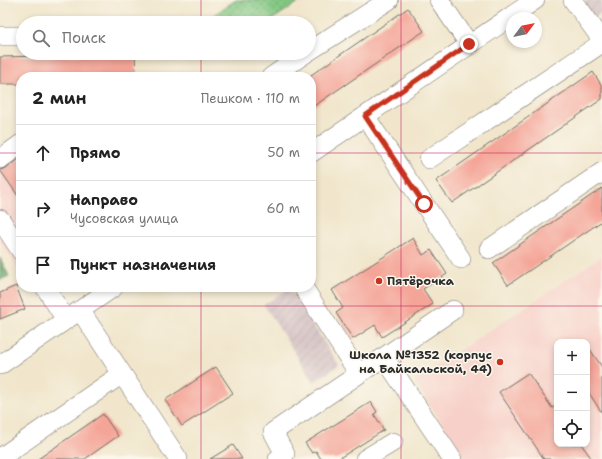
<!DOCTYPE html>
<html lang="ru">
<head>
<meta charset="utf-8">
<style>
	:root { --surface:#fff; --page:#f6f6f6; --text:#222; --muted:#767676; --line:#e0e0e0 }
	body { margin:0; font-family:"Shantell Sans",sans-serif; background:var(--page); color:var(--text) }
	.controls { position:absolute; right:12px; bottom:12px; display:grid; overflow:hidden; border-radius:8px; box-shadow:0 2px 6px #0003 }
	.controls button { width:36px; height:36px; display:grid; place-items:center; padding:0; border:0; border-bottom:1px solid var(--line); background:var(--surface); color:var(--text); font:20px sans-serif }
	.compass { position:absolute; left:506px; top:12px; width:36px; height:36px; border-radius:50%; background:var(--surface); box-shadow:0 2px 6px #0003; rotate:58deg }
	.stop { position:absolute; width:12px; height:12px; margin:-9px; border:3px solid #c8321e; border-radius:50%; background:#fff }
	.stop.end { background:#c8321e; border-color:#fff; box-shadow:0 1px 4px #0008 }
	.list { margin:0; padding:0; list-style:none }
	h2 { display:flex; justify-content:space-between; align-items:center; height:52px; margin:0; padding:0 16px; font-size:17px }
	h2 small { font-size:13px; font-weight:400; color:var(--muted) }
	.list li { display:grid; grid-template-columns:26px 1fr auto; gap:12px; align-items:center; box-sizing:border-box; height:56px; padding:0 16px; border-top:1px solid var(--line) }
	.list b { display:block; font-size:15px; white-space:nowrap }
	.list p { margin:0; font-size:13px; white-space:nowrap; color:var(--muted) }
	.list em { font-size:13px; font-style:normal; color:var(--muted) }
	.icon { flex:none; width:22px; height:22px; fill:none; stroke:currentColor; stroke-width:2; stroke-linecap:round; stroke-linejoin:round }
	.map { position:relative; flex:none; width:602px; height:459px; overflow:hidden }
	.search { position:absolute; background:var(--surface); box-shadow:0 2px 6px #0003; left:16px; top:16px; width:300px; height:44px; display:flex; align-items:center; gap:10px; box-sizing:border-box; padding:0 14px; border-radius:22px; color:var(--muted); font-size:15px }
	.panel { position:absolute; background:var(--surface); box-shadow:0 2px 6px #0003; left:16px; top:72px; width:300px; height:220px; border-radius:16px }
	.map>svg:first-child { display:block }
	.built { fill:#f7d1c9; fill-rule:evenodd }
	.industrial { fill:url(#industrial-furrows) }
	.forest { fill:url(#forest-firs); stroke:#4a6c4e }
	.park { fill:url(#park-dots); stroke:#577a57 }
	.building { fill:#f4a598 }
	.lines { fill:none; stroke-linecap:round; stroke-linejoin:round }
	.minor-casing { stroke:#706c63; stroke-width:20 }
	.minor { stroke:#fff; stroke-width:19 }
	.route { stroke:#c8321e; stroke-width:5 }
	.grid { fill:none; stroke:#c2185b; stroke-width:1; stroke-opacity:0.55 }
	.poi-dot { fill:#c8321e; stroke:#fbf7ec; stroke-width:1.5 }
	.labels { text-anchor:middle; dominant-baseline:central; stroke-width:3; stroke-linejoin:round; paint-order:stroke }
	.poi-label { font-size:12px; font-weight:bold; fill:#2b2b2b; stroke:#fbf7ec; text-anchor:start }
</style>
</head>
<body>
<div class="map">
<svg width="602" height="459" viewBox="0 0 602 459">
	<defs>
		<pattern id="industrial-furrows" width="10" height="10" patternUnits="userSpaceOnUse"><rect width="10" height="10" fill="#d2bfc1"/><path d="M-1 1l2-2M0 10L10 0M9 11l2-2" fill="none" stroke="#b4a4a6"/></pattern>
		<pattern id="forest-firs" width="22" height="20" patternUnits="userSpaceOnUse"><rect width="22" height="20" fill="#6aac71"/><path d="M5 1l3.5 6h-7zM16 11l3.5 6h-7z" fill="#578c5d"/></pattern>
		<pattern id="park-dots" width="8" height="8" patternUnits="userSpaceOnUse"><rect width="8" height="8" fill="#83c883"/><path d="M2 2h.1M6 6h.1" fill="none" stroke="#6ba36b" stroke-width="1.8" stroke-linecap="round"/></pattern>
	</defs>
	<rect width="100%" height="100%" fill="#fbf7ec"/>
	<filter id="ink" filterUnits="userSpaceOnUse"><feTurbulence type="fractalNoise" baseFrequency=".025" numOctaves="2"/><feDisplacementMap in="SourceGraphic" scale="8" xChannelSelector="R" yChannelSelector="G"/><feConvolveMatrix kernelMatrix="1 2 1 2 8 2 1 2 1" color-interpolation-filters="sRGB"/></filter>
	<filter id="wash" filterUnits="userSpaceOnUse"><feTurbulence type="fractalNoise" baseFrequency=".012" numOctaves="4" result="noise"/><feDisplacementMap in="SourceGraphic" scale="16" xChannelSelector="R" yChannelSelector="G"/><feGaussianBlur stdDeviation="0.9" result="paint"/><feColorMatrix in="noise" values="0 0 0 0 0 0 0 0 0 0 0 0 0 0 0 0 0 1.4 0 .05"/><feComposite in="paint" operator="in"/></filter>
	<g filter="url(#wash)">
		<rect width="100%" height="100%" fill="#f1e6cc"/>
		<path class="built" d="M 21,150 L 21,272 L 0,242 L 0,165 Z
			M 602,256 L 602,459 L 466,459 L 414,381 ZM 557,342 L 587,342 L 587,444 L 557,444 Z"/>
		<path class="industrial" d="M 588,0 L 602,0 L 602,12 L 593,19 L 582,4 Z
			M 289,288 L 339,365 L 314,382 L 264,305 Z"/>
		<path class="forest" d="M 0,258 L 9,276 L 0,280 Z"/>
		<path class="park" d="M 236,0 L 302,0 L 267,23 L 212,23 L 209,18 Z"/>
		<g id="blocks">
			<path class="building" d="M 408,8 L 424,31 L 311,108 L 311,75 Z
				M 135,54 L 136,77 L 21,77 L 21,84 L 0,84 L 0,57 Z
				M 593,72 L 602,86 L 602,99 L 452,203 L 436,181 Z
				M 21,158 L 21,200 L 0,170 L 6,168 Z
				M 602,188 L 602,221 L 508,285 L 493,263 Z
				M 413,238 L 423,255 L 431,250 L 447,274 L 423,289 L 433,304 L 382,337 L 375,325 L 353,339 L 336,313 L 343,308 L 332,290 Z
				M 16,286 L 25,309 L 0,319 L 0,293 Z
				M 587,345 L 602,367 L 602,413 L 587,390 Z
				M 216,367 L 233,393 L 182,426 L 165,400 Z
				M 528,373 L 552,408 L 557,405 L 557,444 L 581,444 L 592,459 L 544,459 L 499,392 Z
				M 371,402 L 377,412 L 374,414 L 384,430 L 338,459 L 321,459 L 316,451 L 312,453 L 305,443 Z
				M 103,414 L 118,436 L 85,459 L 38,459 Z
				M 233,445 L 242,459 L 210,459 Z"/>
		</g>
	</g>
	<g filter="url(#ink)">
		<use href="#blocks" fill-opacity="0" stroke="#706c63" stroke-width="1"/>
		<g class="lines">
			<g class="minor-casing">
				<path id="minor" d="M 439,0 L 469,44
					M 573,0 L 602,40
					M 0,36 L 23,36
					M 309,51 L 389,0
					M 271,77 L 306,53
					M 365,116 L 461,259
					M 311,153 L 535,0
					M 0,159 L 21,144
					M 429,159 L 602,43
					M 0,219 L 21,251
					M 489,249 L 602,172
					M 45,287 L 66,320
					M 303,287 L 359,374
					M 80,310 L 178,459
					M 384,357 L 453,310
					M 0,365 L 114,287
					M 0,458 L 122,374
					M 278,459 L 285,454 L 273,432 L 384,357 L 452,459
					M 365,459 L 393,442"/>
			</g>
			<use href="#minor" class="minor"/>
		</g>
	</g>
	<g class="lines" filter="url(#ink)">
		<path class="route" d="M 424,204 L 365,116 L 469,44"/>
	</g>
	<path class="grid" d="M 201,0 L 201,23M 401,0 L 401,459M 201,53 L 201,77M 0,153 L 21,153M 311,153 L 602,153M 201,287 L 201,459M 0,306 L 602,306"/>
	<g class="poi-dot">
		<circle cx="379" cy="281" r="4"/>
		<circle cx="500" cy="362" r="4"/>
	</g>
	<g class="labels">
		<g class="poi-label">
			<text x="387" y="281">Пятёрочка</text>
			<text x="492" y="355" text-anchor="end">Школа №1352 (корпус<tspan x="492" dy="14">на Байкальской, 44)</tspan></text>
		</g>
	</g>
</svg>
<div class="controls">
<button>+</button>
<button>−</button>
<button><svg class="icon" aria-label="locate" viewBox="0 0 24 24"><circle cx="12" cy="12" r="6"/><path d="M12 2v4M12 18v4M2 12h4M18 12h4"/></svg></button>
</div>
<svg class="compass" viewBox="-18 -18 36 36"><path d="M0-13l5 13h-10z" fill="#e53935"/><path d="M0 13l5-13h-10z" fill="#767676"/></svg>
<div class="stop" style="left:424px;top:204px"></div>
<div class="stop end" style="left:469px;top:44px"></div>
<div class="search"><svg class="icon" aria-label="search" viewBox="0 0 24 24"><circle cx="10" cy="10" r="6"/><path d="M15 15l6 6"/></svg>Поиск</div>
<section class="panel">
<h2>2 мин<small>Пешком · 110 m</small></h2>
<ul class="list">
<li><svg class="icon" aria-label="ahead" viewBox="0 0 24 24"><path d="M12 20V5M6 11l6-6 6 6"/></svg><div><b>Прямо</b></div><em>50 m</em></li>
<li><svg class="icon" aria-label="right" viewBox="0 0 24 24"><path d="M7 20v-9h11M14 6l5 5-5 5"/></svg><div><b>Направо</b><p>Чусовская улица</p></div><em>60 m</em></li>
<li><svg class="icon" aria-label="arrive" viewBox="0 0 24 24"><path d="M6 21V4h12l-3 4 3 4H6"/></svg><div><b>Пункт назначения</b></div></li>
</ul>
</section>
</div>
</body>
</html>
